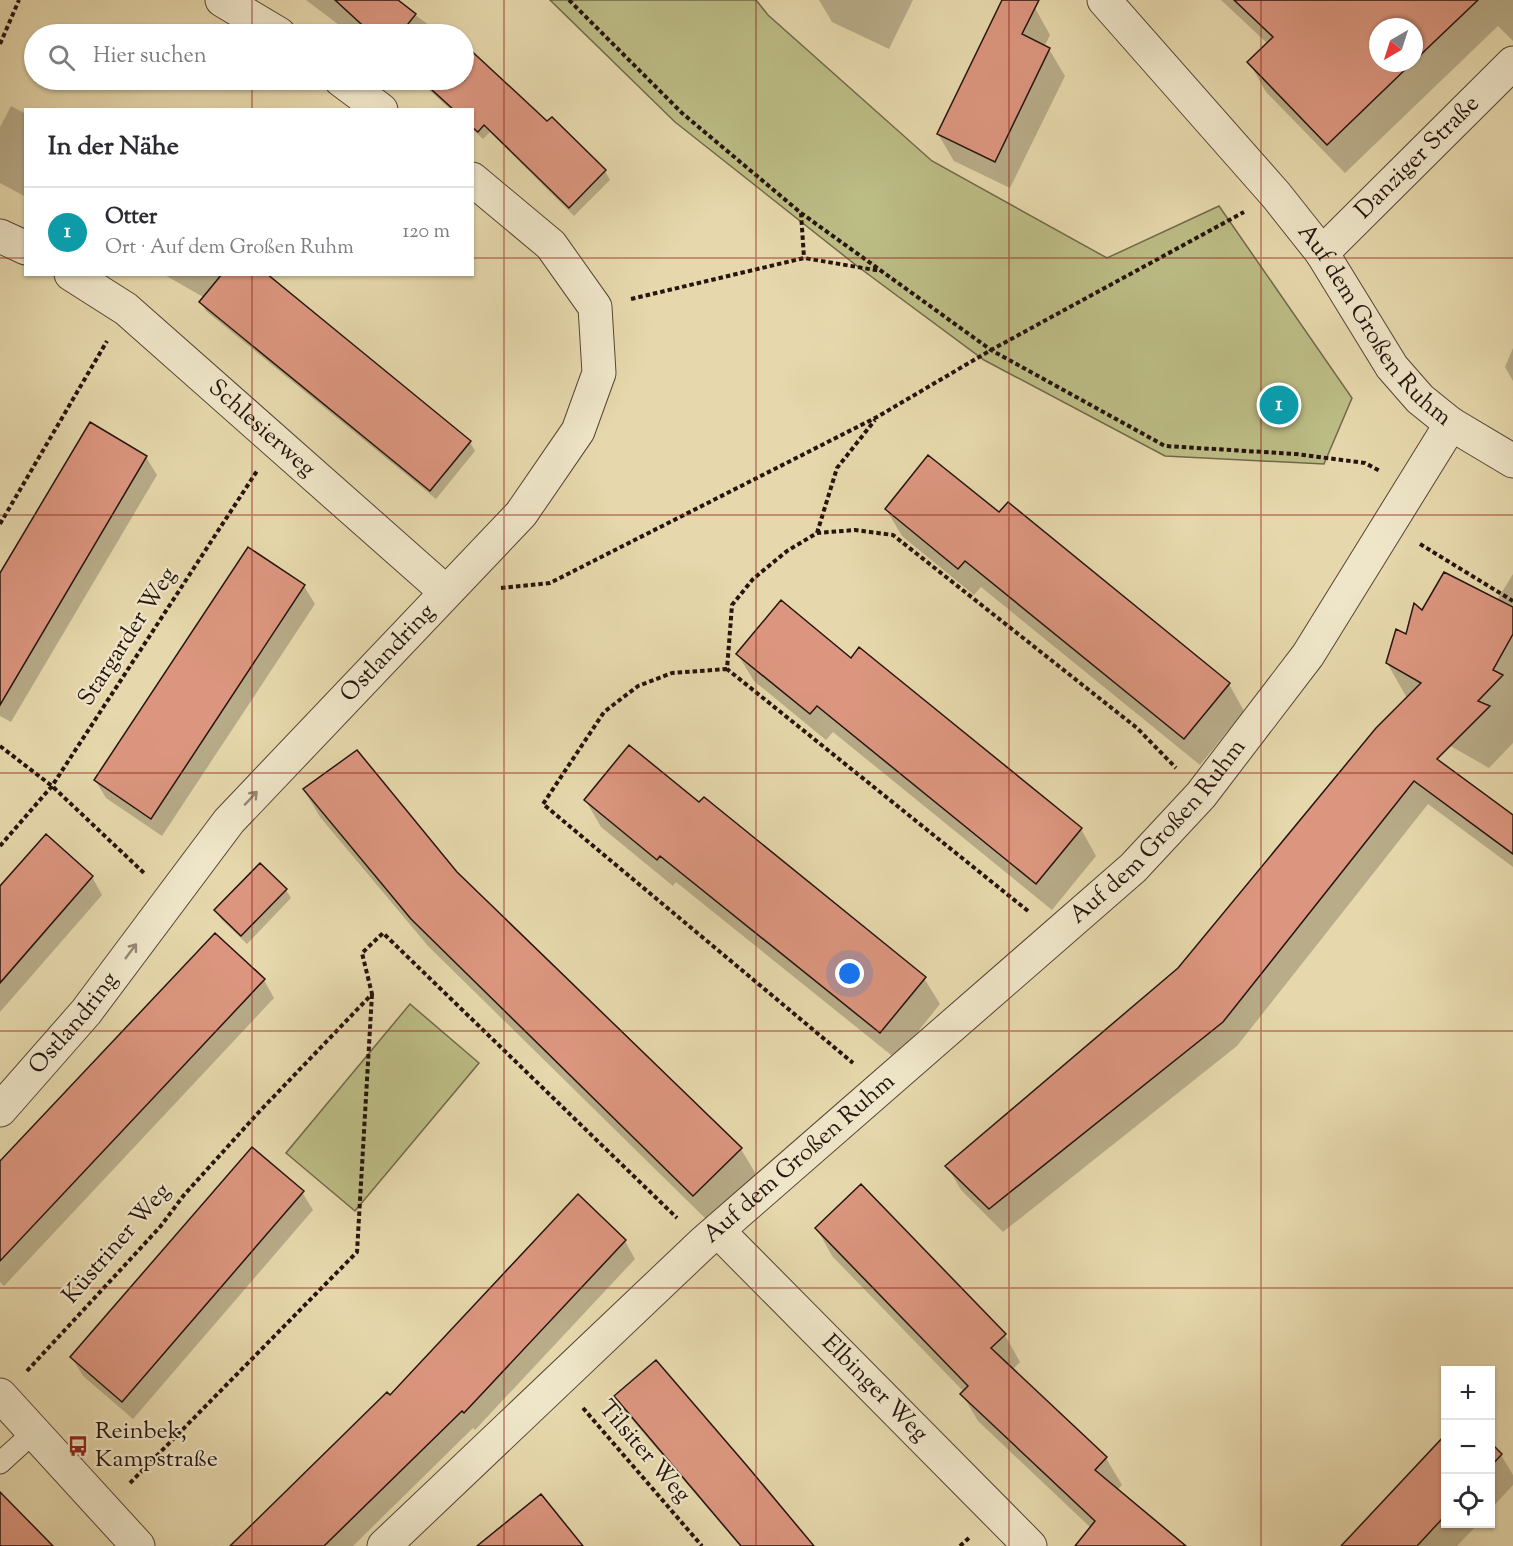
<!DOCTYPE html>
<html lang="de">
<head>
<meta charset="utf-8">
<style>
	:root { --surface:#fff; --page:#f2f2f3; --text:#2b2b33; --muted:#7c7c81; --line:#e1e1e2; --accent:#b45309 }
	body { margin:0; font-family:"Sorts Mill Goudy",serif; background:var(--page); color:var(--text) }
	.controls { position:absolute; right:18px; bottom:18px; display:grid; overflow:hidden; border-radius:0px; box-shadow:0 2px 4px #0004 }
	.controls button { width:54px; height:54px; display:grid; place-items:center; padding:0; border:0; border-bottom:2px solid var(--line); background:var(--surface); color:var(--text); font:30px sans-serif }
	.compass { position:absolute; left:1369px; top:18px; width:54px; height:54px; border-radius:50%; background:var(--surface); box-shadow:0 2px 4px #0004; rotate:219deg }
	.you { position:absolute; left:850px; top:974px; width:21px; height:21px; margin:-15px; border:4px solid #fff; border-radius:50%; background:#1a73e8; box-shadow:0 0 0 9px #1a73e833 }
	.badge { display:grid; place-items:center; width:39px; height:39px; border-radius:50%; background:var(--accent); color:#fff; font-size:20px; font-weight:700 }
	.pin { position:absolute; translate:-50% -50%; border:3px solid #fff; box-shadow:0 2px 6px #0006 }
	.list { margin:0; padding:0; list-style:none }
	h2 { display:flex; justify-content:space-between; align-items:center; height:78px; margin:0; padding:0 24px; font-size:26px }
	h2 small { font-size:20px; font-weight:400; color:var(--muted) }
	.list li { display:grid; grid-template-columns:39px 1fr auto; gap:18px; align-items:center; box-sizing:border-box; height:90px; padding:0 24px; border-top:2px solid var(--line) }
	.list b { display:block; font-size:22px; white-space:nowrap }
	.list p { margin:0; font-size:20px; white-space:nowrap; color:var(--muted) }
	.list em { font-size:20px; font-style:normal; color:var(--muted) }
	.icon { flex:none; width:33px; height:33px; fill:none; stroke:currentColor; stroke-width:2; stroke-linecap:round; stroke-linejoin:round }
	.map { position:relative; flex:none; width:1513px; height:1546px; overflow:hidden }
	.search { position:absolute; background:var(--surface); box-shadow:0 2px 4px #0004; left:24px; top:24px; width:450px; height:66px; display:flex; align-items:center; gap:15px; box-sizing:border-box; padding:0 21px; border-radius:33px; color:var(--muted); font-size:22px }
	.panel { position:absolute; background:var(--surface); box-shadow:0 2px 4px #0004; left:24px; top:108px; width:450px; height:168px; border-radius:0px }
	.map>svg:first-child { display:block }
	.green { fill:#bcbc85; stroke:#71684a; stroke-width:1.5 }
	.shadow { fill:#0003; fill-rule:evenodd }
	.building { fill:#dc967f; stroke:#26140e; stroke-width:1.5 }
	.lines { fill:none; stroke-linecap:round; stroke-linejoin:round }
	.lane-casing { stroke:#564536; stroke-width:23 }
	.street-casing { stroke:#564536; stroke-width:35 }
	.path { stroke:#26140e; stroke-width:4; stroke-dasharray:4.5 3; stroke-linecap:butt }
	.lane { stroke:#efe6c9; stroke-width:21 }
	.street { stroke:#efe6c9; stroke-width:33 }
	.oneway { stroke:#958875 }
	.grid { fill:none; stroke:#8f2418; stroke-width:1.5; stroke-opacity:0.55 }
	.labels { text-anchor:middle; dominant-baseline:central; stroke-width:4.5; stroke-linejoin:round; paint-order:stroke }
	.street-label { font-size:24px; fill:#26140e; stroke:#efe6c9 }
	.poi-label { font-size:24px; fill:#26140e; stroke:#efe6c9; text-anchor:start }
</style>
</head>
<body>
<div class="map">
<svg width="1513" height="1546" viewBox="0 0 1513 1546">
	<rect width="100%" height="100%" fill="#e6d8ac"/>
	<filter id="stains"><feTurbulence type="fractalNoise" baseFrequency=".00333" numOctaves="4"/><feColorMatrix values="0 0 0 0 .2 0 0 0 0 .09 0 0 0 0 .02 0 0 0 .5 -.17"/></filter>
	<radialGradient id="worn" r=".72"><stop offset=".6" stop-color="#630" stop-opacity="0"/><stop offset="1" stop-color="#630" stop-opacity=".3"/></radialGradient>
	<path class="green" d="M 550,0 L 756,0 L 768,15 L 932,161 L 1107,258 L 1219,206 L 1352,398 L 1324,464 L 1165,456 L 984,360 L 857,266 L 675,122 Z
		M 410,1004 L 479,1063 L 355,1211 L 286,1153 Z"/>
	<path class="shadow" d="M 306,0 L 395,0 L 441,34 L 351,34 Z
		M 819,0 L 913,0 L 889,49 L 832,22 Z
		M 1004,0 L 1019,0 L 1035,8 L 1050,35 L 1044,47 L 1049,49 L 1065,76 L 1010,188 L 954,161 L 938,134 Z
		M 1221,0 L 1513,0 L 1513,41 L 1498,26 L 1345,173 L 1266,92 L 1249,62 L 1268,44 ZM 1378,27 L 1414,27 L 1414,63 L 1378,63 Z
		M 464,46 L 547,123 L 552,119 L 605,171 L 610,180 L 574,216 L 490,132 L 483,139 L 472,129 L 472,110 L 451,110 L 418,80 L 464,80 Z
		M 11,106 L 26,114 L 26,197 L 0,183 L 0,127 Z
		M 163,274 L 264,274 L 470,442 L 475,451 L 436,499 L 206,311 L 201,302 L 205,298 Z
		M 1513,348 L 1513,381 L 1505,367 Z
		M 146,457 L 157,475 L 11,722 L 0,716 L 0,577 Z
		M 886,509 L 999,514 L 1229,684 L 1244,711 L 1200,765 L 981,587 L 974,595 L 902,536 Z
		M 249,549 L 304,586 L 315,604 L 162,836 L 106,798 L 95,780 Z
		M 1513,574 L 1513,743 L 1489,768 L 1442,741 L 1415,712 L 1387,663 L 1423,612 L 1497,600 Z
		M 738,655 L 851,660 L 1081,829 L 1096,856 L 1052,910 L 833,732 L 826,740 L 754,681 Z
		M 1384,721 L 1513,817 L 1513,867 L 1428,804 L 1237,1046 L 1003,1232 L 961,1190 L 947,1166 L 1179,969 Z
		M 304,790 L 456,873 L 741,1149 L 757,1176 L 709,1222 L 428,946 L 320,817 Z
		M 586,801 L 924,978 L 940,1004 L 896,1059 L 676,882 L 673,886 L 601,827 Z
		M 92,877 L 102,895 L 0,1012 L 0,889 Z
		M 286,890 L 291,898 L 247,944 L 221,919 L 216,910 Z
		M 264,980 L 274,998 L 4,1286 L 0,1282 L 0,1164 Z
		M 302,1192 L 313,1210 L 133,1419 L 83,1376 L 72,1358 Z
		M 817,1229 L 1005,1335 L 1020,1362 L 1012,1370 L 1106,1458 L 1122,1485 L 1117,1490 L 1184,1546 L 1093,1546 L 1091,1528 L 978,1421 L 962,1394 L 964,1392 L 832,1256 Z
		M 625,1241 L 635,1259 L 475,1430 L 473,1428 L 353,1546 L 232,1546 L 390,1398 Z
		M 616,1396 L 812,1546 L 740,1546 L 623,1409 Z
		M 1446,1436 L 1446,1524 L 1478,1524 L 1457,1546 L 1344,1546 Z
		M 1490,1445 L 1501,1455 L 1513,1475 L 1513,1485 L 1490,1510 Z"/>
	<path class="building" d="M 335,0 L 398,0 L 416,14 L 400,34 L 372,34 Z
		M 1002,0 L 1039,0 L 1022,34 L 1050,48 L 995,162 L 937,134 Z
		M 1234,0 L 1478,0 L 1414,61 L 1414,27 L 1378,27 L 1378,63 L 1412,63 L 1327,145 L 1247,62 L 1273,37 Z
		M 464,44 L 547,121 L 552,117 L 606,170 L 569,208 L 484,125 L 478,132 L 472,127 L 472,110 L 454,110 L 421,80 L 464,80 Z
		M 222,274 L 267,274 L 471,441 L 430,491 L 199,302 Z
		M 90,422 L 147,456 L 0,705 L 0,573 Z
		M 928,455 L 999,512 L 1008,502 L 1230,683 L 1184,739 L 965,561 L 958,569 L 885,509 Z
		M 248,547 L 305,585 L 151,819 L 94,780 Z
		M 1444,572 L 1513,607 L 1513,634 L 1493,670 L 1503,675 L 1478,701 L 1490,706 L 1437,759 L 1513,815 L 1513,854 L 1414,781 L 1223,1022 L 989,1209 L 945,1166 L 1178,968 L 1376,728 L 1421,683 L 1386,663 L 1396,629 L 1406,634 L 1414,603 L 1422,610 Z
		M 781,600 L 851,658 L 859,647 L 1082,828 L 1036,884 L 817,706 L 810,714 L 736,654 Z
		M 629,745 L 699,802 L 704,797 L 926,977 L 880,1033 L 660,856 L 657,860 L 584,800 Z
		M 357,750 L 457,872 L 742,1148 L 693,1196 L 411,919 L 303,789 Z
		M 46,834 L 93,876 L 0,983 L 0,886 Z
		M 260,863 L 287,889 L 241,936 L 214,910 Z
		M 215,933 L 265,979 L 0,1261 L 0,1161 Z
		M 252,1147 L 304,1191 L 122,1402 L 70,1357 Z
		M 861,1184 L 1006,1334 L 991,1348 L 1107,1457 L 1095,1470 L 1186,1546 L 1075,1546 L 1095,1521 L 960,1394 L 968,1386 L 815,1228 Z
		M 578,1194 L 626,1240 L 464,1413 L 462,1411 L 324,1546 L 230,1546 L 387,1392 L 390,1395 Z
		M 656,1360 L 748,1467 L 814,1546 L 741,1546 L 614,1396 Z
		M 1446,1434 L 1446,1515 L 1442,1519 L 1417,1546 L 1341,1546 Z
		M 1491,1443 L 1502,1454 L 1491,1466 Z
		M 0,1492 L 53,1546 L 0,1546 Z
		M 541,1494 L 583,1546 L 477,1546 Z"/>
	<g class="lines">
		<g class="lane-casing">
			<path id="lane" d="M 0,1463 L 34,1432"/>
		</g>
		<g class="street-casing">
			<g id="street">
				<path d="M 222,0 L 279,34"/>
				<path id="s1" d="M 1104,0 L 1276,195 L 1322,253 L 1392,367 L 1420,399 L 1451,424 L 1513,461"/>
				<path d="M 341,80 L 381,110"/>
				<path d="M 0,236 L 26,248"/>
				<path id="s2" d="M 1322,253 L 1513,63"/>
				<path id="s3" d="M 71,274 L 126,309 L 446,592"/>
				<path id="s4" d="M 0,1110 L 86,1012 L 229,821 L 521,514 L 578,431 L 599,373 L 595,307 L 551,245 L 472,179"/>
				<path id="s5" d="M 718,1231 L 1030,1546"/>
				<path d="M 0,1395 L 138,1546"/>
				<path id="s6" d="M 384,1546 L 703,1243 L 1133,868 L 1201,795 L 1308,655 L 1451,424"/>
			</g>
		</g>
		<path class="path" d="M 569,0 L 682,113 L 801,213 L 991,350 L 1165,446 L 1296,454 L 1365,463 L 1380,471
			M 0,44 L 19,0
			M 801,213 L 804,258
			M 631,299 L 804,258 L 881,271
			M 0,524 L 107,341
			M 817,533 L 837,468 L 875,420
			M 1420,544 L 1513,601
			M 501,588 L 550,583 L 877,417 L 991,350 L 1244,212
			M 727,669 L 672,673 L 638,686 L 604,712 L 543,804 L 853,1063
			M 0,746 L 52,786 L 144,873
			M 0,846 L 52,786 L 257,471
			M 1028,911 L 727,669 L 732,605 L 753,579 L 787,551 L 817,533 L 855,530 L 893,535 L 1137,728 L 1176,768
			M 27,1371 L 160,1227 L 184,1195 L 258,1113 L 372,994 L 362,953 L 383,933 L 677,1218
			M 583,1408 L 702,1546
			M 130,1483 L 357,1252 L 372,994
			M 960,1546 L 970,1537"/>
		<use href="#lane" class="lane"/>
		<use href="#street" class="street"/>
	</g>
	<defs><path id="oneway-shaft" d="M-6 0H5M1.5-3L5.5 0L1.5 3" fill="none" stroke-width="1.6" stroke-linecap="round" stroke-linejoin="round" transform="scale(1.5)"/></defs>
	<g class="oneway">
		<use href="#oneway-shaft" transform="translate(251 798) rotate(-47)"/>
		<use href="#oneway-shaft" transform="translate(131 951) rotate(-53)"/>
	</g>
	<path class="grid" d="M 252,0 L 252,34M 504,0 L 504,1546M 756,0 L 756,1546M 1009,0 L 1009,1546M 1261,0 L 1261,1546M 252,80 L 252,110M 0,258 L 26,258M 472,258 L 1513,258M 252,274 L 252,1546M 0,515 L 1513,515M 0,773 L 1513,773M 0,1031 L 1513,1031M 0,1288 L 1513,1288"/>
	<defs>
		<g id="bus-bare" transform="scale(1.62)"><path d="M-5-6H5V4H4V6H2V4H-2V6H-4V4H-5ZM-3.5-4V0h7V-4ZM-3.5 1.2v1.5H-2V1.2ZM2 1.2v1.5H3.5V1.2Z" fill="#8f2418" stroke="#efe6c9" stroke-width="2.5" paint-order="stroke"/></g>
	</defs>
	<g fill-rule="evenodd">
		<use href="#bus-bare" x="78" y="1446"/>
	</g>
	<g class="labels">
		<g class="street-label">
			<text stroke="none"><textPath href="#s2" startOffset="135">Danziger Straße</textPath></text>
			<text stroke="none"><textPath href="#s1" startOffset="424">Auf dem Großen Ruhm</textPath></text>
			<text stroke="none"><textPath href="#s3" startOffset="246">Schlesierweg</textPath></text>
			<text transform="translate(128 637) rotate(-57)">Stargarder Weg</text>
			<text stroke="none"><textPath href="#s4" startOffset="600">Ostlandring</textPath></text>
			<text stroke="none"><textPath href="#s6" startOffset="1054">Auf dem Großen Ruhm</textPath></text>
			<text stroke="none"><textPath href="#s4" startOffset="114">Ostlandring</textPath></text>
			<text stroke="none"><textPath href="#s6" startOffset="568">Auf dem Großen Ruhm</textPath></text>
			<text transform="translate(117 1244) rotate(-49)">Küstriner Weg</text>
			<text stroke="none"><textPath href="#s5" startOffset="222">Elbinger Weg</textPath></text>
			<text transform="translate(644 1452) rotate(49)">Tilsiter Weg</text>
		</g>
		<g class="poi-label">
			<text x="95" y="1432">Reinbek,<tspan x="95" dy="28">Kampstraße</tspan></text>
		</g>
	</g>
	<rect width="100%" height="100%" filter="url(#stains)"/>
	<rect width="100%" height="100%" fill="url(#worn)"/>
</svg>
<div class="controls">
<button>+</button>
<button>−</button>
<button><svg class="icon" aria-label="locate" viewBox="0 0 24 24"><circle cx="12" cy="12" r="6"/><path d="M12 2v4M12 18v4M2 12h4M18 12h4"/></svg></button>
</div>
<svg class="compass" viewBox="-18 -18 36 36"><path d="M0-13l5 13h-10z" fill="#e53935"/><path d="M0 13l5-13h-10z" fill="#7c7c81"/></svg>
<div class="you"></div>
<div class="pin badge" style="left:1279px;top:405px;background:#0f9aa8">1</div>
<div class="search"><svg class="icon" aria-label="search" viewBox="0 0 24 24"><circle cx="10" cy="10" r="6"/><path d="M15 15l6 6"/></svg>Hier suchen</div>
<section class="panel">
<h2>In der Nähe<small></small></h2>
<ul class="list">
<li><span class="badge" style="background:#0f9aa8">1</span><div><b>Otter</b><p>Ort · Auf dem Großen Ruhm</p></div><em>120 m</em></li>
</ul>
</section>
</div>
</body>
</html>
